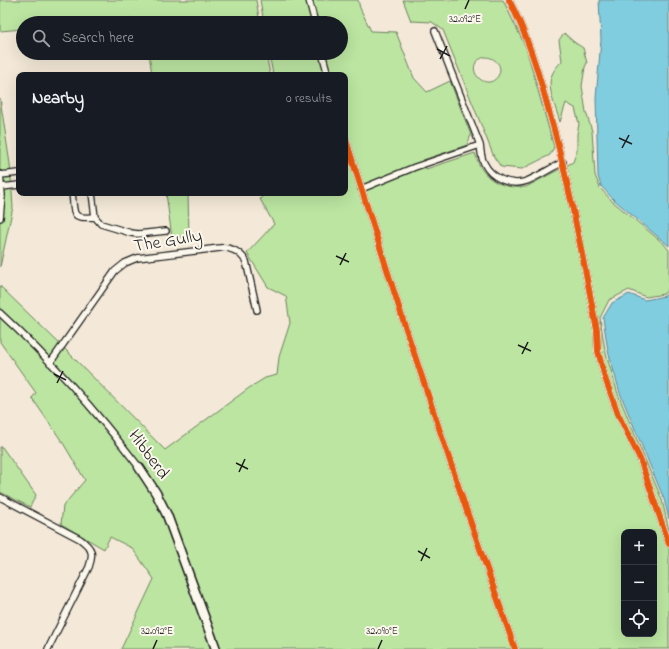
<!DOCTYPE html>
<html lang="en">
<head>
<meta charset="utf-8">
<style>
	:root { --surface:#171b24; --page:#242831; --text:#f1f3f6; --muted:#9ea1a6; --line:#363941 }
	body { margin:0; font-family:"Indie Flower",sans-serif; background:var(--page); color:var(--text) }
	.controls { position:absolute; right:12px; bottom:12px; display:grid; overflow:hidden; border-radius:8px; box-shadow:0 4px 16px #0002 }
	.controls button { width:36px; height:36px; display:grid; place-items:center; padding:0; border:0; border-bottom:1px solid var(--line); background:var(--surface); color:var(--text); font:20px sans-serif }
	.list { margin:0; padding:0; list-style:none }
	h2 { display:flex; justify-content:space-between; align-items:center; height:52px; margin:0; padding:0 16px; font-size:17px }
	h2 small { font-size:13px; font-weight:400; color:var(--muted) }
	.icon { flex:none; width:22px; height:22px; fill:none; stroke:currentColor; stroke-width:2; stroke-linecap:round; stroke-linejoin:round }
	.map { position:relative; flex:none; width:669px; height:649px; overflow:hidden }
	.search { position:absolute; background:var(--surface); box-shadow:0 4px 16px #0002; left:16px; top:16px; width:332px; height:44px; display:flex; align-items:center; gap:10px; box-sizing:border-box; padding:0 14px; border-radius:22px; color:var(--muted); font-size:15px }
	.panel { position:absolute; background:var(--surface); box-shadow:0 4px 16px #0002; left:16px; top:72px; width:332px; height:124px; border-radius:8px }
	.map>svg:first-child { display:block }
	.green { fill:#bbe5a1; stroke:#6c805e; fill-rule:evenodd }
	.water { fill:#80cde0; stroke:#588692 }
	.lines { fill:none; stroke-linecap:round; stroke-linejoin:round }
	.street-casing { stroke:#1c1c1c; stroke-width:8 }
	.secondary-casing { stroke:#1c1c1c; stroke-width:11 }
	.street { stroke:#fbf7ec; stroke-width:5.5 }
	.secondary { stroke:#fbf7ec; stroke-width:8 }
	.cycleway-casing { stroke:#fbf7ec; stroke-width:8 }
	.cycleway { stroke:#e8590c; stroke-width:6 }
	.ticks { fill:none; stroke:#1c1c1c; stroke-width:1.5 }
	.labels { text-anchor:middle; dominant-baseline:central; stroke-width:4; stroke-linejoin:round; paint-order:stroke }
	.street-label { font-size:18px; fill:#1c1c1c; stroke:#fbf7ec }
	.ticks-label { font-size:10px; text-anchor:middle; fill:#1c1c1c; stroke:#fbf7ec; stroke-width:4; stroke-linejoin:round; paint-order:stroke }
</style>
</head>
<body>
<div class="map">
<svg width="669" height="649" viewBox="0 0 669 649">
	<rect width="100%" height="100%" fill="#f4e9d8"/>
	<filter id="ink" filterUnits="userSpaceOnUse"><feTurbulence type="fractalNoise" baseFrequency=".025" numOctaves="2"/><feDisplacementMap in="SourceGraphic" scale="8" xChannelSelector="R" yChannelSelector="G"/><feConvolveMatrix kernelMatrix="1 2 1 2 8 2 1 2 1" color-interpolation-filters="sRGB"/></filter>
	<g filter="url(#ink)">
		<path class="green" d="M 0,0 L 256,0 L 260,23 L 145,23 L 144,18 L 86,23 L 23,23 L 23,29 L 0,31 Z
			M 260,0 L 358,0 L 360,8 L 371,31 L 396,32 L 414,78 L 427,92 L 450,81 L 471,135 L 467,145 L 423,160 L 426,169 L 475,153 C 477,159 479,166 483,171 C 492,184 511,189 526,187 L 573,162 L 577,151 L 577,134 L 579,124 L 575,108 L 566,103 L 560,122 C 557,111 547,89 551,77 C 553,71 557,66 562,61 L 559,40 L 564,33 L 574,42 L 583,48 L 587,63 L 585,67 L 582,86 L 586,112 L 592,131 L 595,175 L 600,188 L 612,201 L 663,243 L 669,250 L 669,287 L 664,294 L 646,297 L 629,290 L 609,300 L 600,318 L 605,350 L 618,394 L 662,500 L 669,530 L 669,649 L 121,649 L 154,579 L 132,548 L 110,537 L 104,549 L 61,524 L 63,506 L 85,480 L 63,443 L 32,398 L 36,393 L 0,342 L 0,286 L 66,350 L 165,450 L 249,388 L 265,378 L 277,375 L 279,357 L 290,323 L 286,296 L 268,287 L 247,253 L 274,224 L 260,199 L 266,193 L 345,193 L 345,75 L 273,75 L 269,53 L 341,53 L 341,23 L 264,23 ZM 624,532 L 654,532 L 654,634 L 624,634 Z
			M 403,0 L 503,0 L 526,48 L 554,147 L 550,155 L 522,169 L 501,167 L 494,157 L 443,30 L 432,22 L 411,21 ZM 485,57 C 495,57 504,66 498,76 C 485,95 460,64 485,57 Z
			M 149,53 L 266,53 L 270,75 L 152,75 Z
			M 0,98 L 10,164 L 13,207 L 0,267 Z
			M 166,193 L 188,193 L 189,236 L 172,238 Z
			M 0,447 L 2,447 L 36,495 L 30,507 L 0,492 Z"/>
		<path class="water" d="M 599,0 L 669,0 L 669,246 L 613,199 L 601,186 L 598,176 L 596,98 L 601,40 Z
			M 669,291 L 669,519 L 664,499 L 620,393 L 608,351 L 603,318 L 612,303 L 629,294 L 645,300 L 665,296 Z"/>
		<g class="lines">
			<g class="street-casing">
				<path id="street" d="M 309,0 L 315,23
					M 509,0 C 527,34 538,71 548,108 C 569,181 582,255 597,330 L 598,351 L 605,378 L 618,414 L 640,459 L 669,544
					M 435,31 L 480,145 C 481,151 481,158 484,163 C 491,178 511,187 527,181 C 539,176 551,168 563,162
					M 322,53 L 328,75
					M 345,137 L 404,323 L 465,506 L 515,649
					M 0,174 L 2,195 L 0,218
					M 0,175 L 19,173
					M 2,187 L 19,185
					M 361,189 L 415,167 L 480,145
					M 72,193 C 75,215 70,219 95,217 L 101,224 L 131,233 L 138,234 L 166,231
					M 92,193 L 95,217
					M 0,313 C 51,360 97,412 139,467
					M 50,363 L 115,271 L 125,263 L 137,258 L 220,248 C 231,247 239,251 246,261 L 257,310
					M 0,497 L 80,539 C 92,548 94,553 89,567 L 48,649"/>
			</g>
			<g class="secondary-casing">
				<path id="secondary" d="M 139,467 L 156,493 L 167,515 L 216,649"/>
			</g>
			<use href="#street" class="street"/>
			<use href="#secondary" class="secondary"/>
			<g class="cycleway-casing">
				<path id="cycleway" d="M 509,0 C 527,34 538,71 548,108 C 569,181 582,255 597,330 L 598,351 L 605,378 L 618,414 L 640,459 L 669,544
					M 345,137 L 404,323 L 465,506 L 515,649"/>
			</g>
			<use href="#cycleway" class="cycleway"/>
		</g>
	</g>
	<path class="ticks" d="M 465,9 L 469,0M 437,49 L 450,56M 440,59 L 447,46M 619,138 L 632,144M 622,148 L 629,135M 336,256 L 349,262M 340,265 L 346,253M 518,345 L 531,351M 522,354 L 528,342M 54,374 L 66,380M 57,383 L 63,371M 236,463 L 248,469M 239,472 L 245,459M 418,551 L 430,558M 421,561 L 427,548M 153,649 L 157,640M 378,649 L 382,640"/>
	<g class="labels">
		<g class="street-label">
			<text transform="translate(168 242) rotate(-9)">The Gully</text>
			<text transform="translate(148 455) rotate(54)">Hibberd</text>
		</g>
	</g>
	<g class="ticks-label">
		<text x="465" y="22">32.092°E</text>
		<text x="157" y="634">32.092°E</text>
		<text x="382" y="634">32.090°E</text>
	</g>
</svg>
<div class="controls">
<button>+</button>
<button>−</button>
<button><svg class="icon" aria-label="locate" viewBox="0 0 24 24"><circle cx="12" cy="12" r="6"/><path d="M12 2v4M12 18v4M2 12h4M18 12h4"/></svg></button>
</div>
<div class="search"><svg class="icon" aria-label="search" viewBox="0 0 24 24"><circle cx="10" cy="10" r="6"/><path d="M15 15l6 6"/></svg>Search here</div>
<section class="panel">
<h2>Nearby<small>0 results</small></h2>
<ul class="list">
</ul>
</section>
</div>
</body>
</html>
